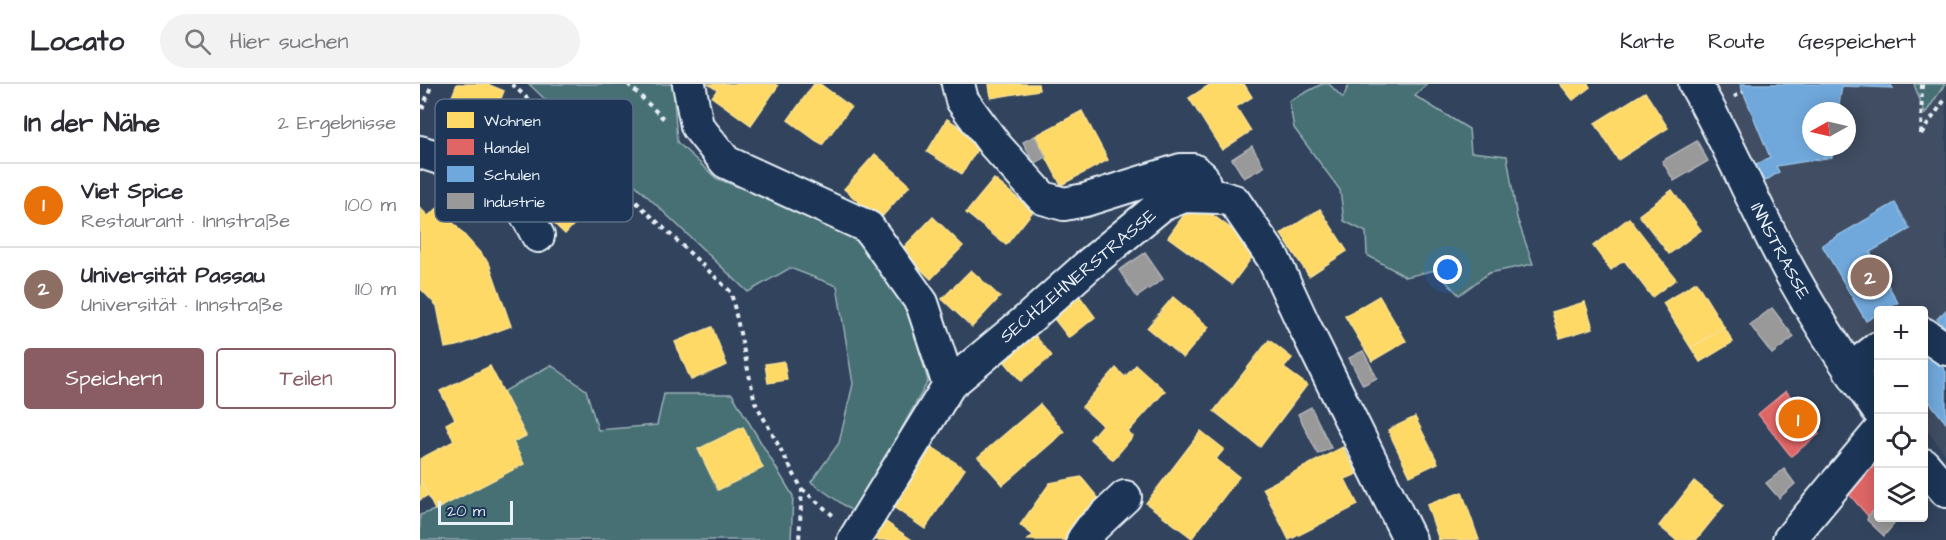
<!DOCTYPE html>
<html lang="de">
<head>
<meta charset="utf-8">
<style>
	:root { --surface:#fff; --page:#f2f2f3; --text:#2b2b33; --muted:#7c7c81; --line:#e1e1e2; --accent:#8a5d65 }
	body { margin:0; font-family:"Architects Daughter",sans-serif; background:var(--page); color:var(--text) }
	.controls { position:absolute; right:18px; bottom:18px; display:grid; overflow:hidden; border-radius:6px; box-shadow:0 3px 15px #0003 }
	.controls button { width:54px; height:54px; display:grid; place-items:center; padding:0; border:0; border-bottom:2px solid var(--line); background:var(--surface); color:var(--text); font:30px sans-serif }
	.compass { position:absolute; left:1382px; top:18px; width:54px; height:54px; border-radius:50%; background:var(--surface); box-shadow:0 3px 15px #0003; rotate:262deg }
	.scale { position:absolute; left:18px; bottom:15px; width:75px; box-sizing:border-box; padding-left:6px; border:3px solid #e8f1f8; border-top:0; font-size:16px; line-height:21px; white-space:nowrap; color:#e8f1f8; -webkit-text-stroke:4px #1d3557; paint-order:stroke }
	.you { position:absolute; left:1028px; top:186px; width:21px; height:21px; margin:-15px; border:4px solid #fff; border-radius:50%; background:#1a73e8; box-shadow:0 0 0 9px #1a73e833 }
	.badge { display:grid; place-items:center; width:39px; height:39px; border-radius:50%; background:var(--accent); color:#fff; font-size:20px; font-weight:700 }
	.pin { position:absolute; translate:-50% -50%; border:3px solid #fff; box-shadow:0 2px 6px #0006 }
	.list { margin:0; padding:0; list-style:none }
	h2 { display:flex; justify-content:space-between; align-items:center; height:78px; margin:0; padding:0 24px; font-size:26px }
	h2 small { font-size:20px; font-weight:400; color:var(--muted) }
	.list li { display:grid; grid-template-columns:39px 1fr auto; gap:18px; align-items:center; box-sizing:border-box; height:84px; padding:0 24px; border-top:2px solid var(--line) }
	.list b { display:block; font-size:22px; white-space:nowrap }
	.list p { margin:0; font-size:20px; white-space:nowrap; color:var(--muted) }
	.list em { font-size:20px; font-style:normal; color:var(--muted) }
	.actions { display:flex; gap:12px; padding:18px 24px }
	.actions a { flex:1; padding:14px 0; border:2px solid var(--accent); border-radius:6px; text-align:center; font-size:21px; color:var(--accent) }
	.actions .main { background:var(--accent); color:#fff }
	.icon { flex:none; width:33px; height:33px; fill:none; stroke:currentColor; stroke-width:2; stroke-linecap:round; stroke-linejoin:round }
	.map { position:relative; flex:none; width:1526px; height:456px; overflow:hidden }
	header { display:flex; align-items:center; gap:36px; box-sizing:border-box; height:84px; padding:0 30px; background:var(--surface); border-bottom:2px solid var(--line) }
	header strong { font-size:28px }
	nav { display:flex; gap:33px; margin-inline-start:auto; font-size:21px }
	.search { width:420px; height:54px; background:var(--page); display:flex; align-items:center; gap:15px; box-sizing:border-box; padding:0 21px; border-radius:33px; color:var(--muted); font-size:22px }
	main { display:flex }
	aside { flex:1; background:var(--surface) }
	.map>svg:first-child { display:block }
	.built { fill:#414d62; fill-rule:evenodd }
	.green { fill:#476f74; stroke:#98b0b6; stroke-width:1.5 }
	.homes { fill:#ffd966; stroke:#f8e092; stroke-width:1.5 }
	.shops { fill:#e06666; stroke:#e29092; stroke-width:1.5 }
	.schools { fill:#6fa8dc; stroke:#93bee4; stroke-width:1.5 }
	.industry { fill:#999; stroke:#b1b3b6; stroke-width:1.5 }
	.lines { fill:none; stroke-linecap:round; stroke-linejoin:round }
	.minor-casing { stroke:#e8f1f8; stroke-width:36 }
	.path { stroke:#e8f1f8; stroke-width:4; stroke-dasharray:4.5 4.5; stroke-linecap:butt }
	.minor { stroke:#1d3557; stroke-width:32 }
	.labels { text-anchor:middle; dominant-baseline:central; stroke-width:6; stroke-linejoin:round; paint-order:stroke }
	.street-label { font-size:18px; fill:#e8f1f8; stroke:#1d3557 }
	.key { fill:#1d3557; stroke:#5a6d87; stroke-width:1.5 }
	.key-label { font-size:16px; fill:#e8f1f8 }
</style>
</head>
<body>
<header>
<strong>Locato</strong>
<div class="search"><svg class="icon" aria-label="search" viewBox="0 0 24 24"><circle cx="10" cy="10" r="6"/><path d="M15 15l6 6"/></svg>Hier suchen</div>
<nav><a>Karte</a><a>Route</a><a>Gespeichert</a></nav>
</header>
<main>
<aside>
<h2>In der Nähe<small>2 Ergebnisse</small></h2>
<ul class="list">
<li><span class="badge" style="background:#e8710a">1</span><div><b>Viet Spice</b><p>Restaurant · Innstraße</p></div><em>100 m</em></li>
<li><span class="badge" style="background:#8d6e63">2</span><div><b>Universität Passau</b><p>Universität · Innstraße</p></div><em>110 m</em></li>
</ul>
<div class="actions"><a class="main">Speichern</a><a>Teilen</a></div>
</aside>
<div class="map">
<svg width="1526" height="456" viewBox="0 0 1526 456">
	<rect width="100%" height="100%" fill="#32435d"/>
	<filter id="ink" filterUnits="userSpaceOnUse"><feTurbulence type="fractalNoise" baseFrequency=".0167" numOctaves="2"/><feDisplacementMap in="SourceGraphic" scale="12" xChannelSelector="R" yChannelSelector="G"/><feConvolveMatrix kernelMatrix="1 2 1 2 8 2 1 2 1" color-interpolation-filters="sRGB"/></filter>
	<g filter="url(#ink)">
		<path class="built" d="M 1275,0 L 1526,0 L 1526,371 L 1504,343 L 1504,226 L 1458,226 L 1458,304 L 1430,286 ZM 1391,27 L 1427,27 L 1427,63 L 1391,63 Z"/>
		<path class="green" d="M 109,0 L 253,0 L 257,58 L 296,94 L 433,149 L 488,226 L 508,297 L 435,429 L 391,398 L 419,359 L 433,300 L 417,202 L 370,184 L 328,208 Z
			M 902,0 L 909,0 L 923,14 L 929,0 L 1007,0 L 995,12 L 1049,45 L 1051,68 L 1087,72 L 1097,134 L 1113,180 L 1069,189 L 1039,211 L 1015,186 L 986,193 L 947,171 L 946,148 L 924,137 L 920,106 L 874,44 L 869,17 Z
			M 1494,0 L 1525,0 L 1505,30 Z
			M 131,281 L 166,306 L 178,346 L 237,341 L 244,310 L 312,310 L 373,412 L 371,456 L 0,456 L 0,431 L 15,426 L 103,380 L 93,358 L 105,352 L 83,308 Z"/>
		<path class="homes" d="M 37,0 L 67,0 L 84,7 L 56,77 L 13,60 Z
			M 288,0 L 355,0 L 358,2 L 331,41 L 292,13 L 297,6 Z
			M 394,0 L 400,0 L 431,23 L 402,61 L 368,36 Z
			M 569,0 L 618,0 L 619,6 L 571,14 Z
			M 791,0 L 824,0 L 832,13 L 816,23 L 831,47 L 802,66 L 769,14 Z
			M 1140,0 L 1168,0 L 1170,3 L 1153,16 Z
			M 1225,8 L 1248,44 L 1198,76 L 1175,39 Z
			M 662,27 L 688,76 L 641,101 L 615,52 Z
			M 527,35 L 562,57 L 542,90 L 507,68 Z
			M 455,70 L 490,101 L 459,136 L 424,105 Z
			M 574,95 L 613,127 L 586,161 L 546,129 Z
			M 144,100 L 169,124 L 145,150 L 119,125 Z
			M 1252,106 L 1281,146 L 1249,170 L 1219,131 Z
			M 774,117 L 838,165 L 812,200 L 748,153 Z
			M 19,123 L 69,179 L 91,242 L 37,262 L 25,264 L 17,222 L 0,204 L 0,124 L 8,132 Z
			M 900,125 L 927,167 L 889,192 L 861,150 Z
			M 513,133 L 543,162 L 511,195 L 481,166 Z
			M 1209,134 L 1256,195 L 1232,213 L 1204,176 L 1191,186 L 1173,162 Z
			M 551,186 L 580,213 L 552,243 L 522,215 Z
			M 1276,198 L 1304,243 L 1271,264 L 1243,219 Z
			M 658,210 L 675,233 L 649,254 L 631,231 Z
			M 959,212 L 986,257 L 952,277 L 925,232 Z
			M 753,213 L 789,243 L 763,274 L 727,244 Z
			M 1165,218 L 1173,244 L 1140,254 L 1132,228 Z
			M 292,243 L 307,281 L 271,296 L 255,258 Z
			M 1304,243 L 1313,258 L 1280,278 L 1271,264 Z
			M 611,247 L 632,272 L 601,297 L 580,272 Z
			M 849,256 L 872,274 L 864,284 L 887,301 L 840,363 L 794,327 Z
			M 364,277 L 367,296 L 348,299 L 345,280 Z
			M 716,281 L 745,307 L 708,348 L 713,352 L 693,376 L 670,355 L 682,341 L 662,323 L 696,284 L 705,293 Z
			M 70,282 L 106,352 L 93,358 L 104,380 L 15,426 L 0,395 L 0,375 L 34,357 L 26,340 L 35,335 L 20,307 Z
			M 620,320 L 644,348 L 583,401 L 558,373 Z
			M 995,333 L 1018,379 L 990,392 L 968,346 Z
			M 323,343 L 343,384 L 298,406 L 278,365 Z
			M 781,347 L 804,365 L 796,375 L 819,393 L 772,454 L 726,419 Z
			M 512,363 L 545,385 L 505,445 L 472,422 Z
			M 923,363 L 937,390 L 925,395 L 938,421 L 869,456 L 843,404 Z
			M 661,393 L 683,420 L 654,456 L 608,456 L 613,451 L 600,441 L 630,399 Z
			M 0,395 L 8,411 L 0,416 Z
			M 1274,397 L 1304,421 L 1276,456 L 1256,456 L 1239,442 Z
			M 1042,408 L 1059,456 L 1019,456 L 1007,421 Z
			M 463,436 L 492,456 L 450,456 Z"/>
		<path class="shops" d="M 1366,307 L 1399,350 L 1371,372 L 1338,330 Z
			M 1458,369 L 1458,423 L 1448,432 L 1422,402 Z"/>
		<path class="schools" d="M 1320,0 L 1470,0 L 1473,4 L 1422,2 L 1418,27 L 1391,27 L 1391,63 L 1414,63 L 1412,73 L 1356,82 L 1359,88 L 1342,99 L 1333,83 L 1350,73 Z
			M 1475,119 L 1490,145 L 1450,168 L 1478,219 L 1464,226 L 1458,226 L 1458,230 L 1446,237 L 1402,161 Z
			M 1526,226 L 1526,244 L 1517,235 Z
			M 1508,265 L 1526,288 L 1526,339 L 1504,311 L 1504,270 Z"/>
		<path class="industry" d="M 615,52 L 626,73 L 614,80 L 603,58 Z
			M 1277,57 L 1288,77 L 1254,97 L 1242,77 Z
			M 832,62 L 844,83 L 824,94 L 812,75 Z
			M 725,169 L 743,195 L 717,213 L 699,186 Z
			M 1352,224 L 1374,253 L 1352,270 L 1330,241 Z
			M 943,267 L 957,294 L 943,301 L 929,274 Z
			M 891,323 L 911,364 L 898,370 L 878,330 Z
			M 1364,385 L 1375,400 L 1359,414 L 1346,399 Z
			M 1458,423 L 1458,434 L 1479,434 L 1464,452 L 1447,436 L 1448,432 Z"/>
		<g class="lines">
			<g class="minor-casing">
				<path id="minor" d="M 269,0 L 277,42 L 306,78 L 448,143 L 502,219 L 529,301
					M 538,0 L 542,16 L 575,61 L 623,114 L 644,120 L 665,116 L 761,86 L 773,86 L 782,93 L 788,112
					M 1275,0 C 1306,54 1330,112 1359,167 C 1388,223 1422,275 1458,326
					M 0,68 C 37,79 72,90 98,120 C 107,129 112,141 118,152
					M 1504,250 L 1526,265
					M 1430,286 L 1458,264
					M 1504,381 L 1526,407
					M 434,456 L 529,301 L 608,235 L 672,178 L 741,121 L 764,112 L 800,113 L 814,117 L 853,174 L 882,237 L 990,456
					M 663,456 L 671,445 L 705,413
					M 1369,456 L 1458,349"/>
			</g>
			<path class="path" d="M 92,0 L 311,208 L 335,318 L 382,405 L 379,456
				M 208,0 L 246,37
				M 1314,13 L 1323,8
				M 2,25 L 12,0
				M 1501,50 L 1502,0
				M 1501,50 L 1526,14
				M 382,405 L 416,434"/>
			<use href="#minor" class="minor"/>
		</g>
	</g>
	<g class="labels">
		<g class="street-label">
			<text transform="translate(1360 167) rotate(62)">INNSTRASSE</text>
			<text transform="translate(658 192) rotate(-40)">SECHZEHNERSTRASSE</text>
		</g>
	</g>
	<rect x="15" y="15" width="198" height="123" rx="9" class="key"/>
	<rect x="27" y="28" width="27" height="16" fill="#ffd966"/>
	<rect x="27" y="55" width="27" height="16" fill="#e06666"/>
	<rect x="27" y="82" width="27" height="16" fill="#6fa8dc"/>
	<rect x="27" y="109" width="27" height="16" fill="#999"/>
	<g class="key-label">
		<text x="64" y="42">Wohnen</text>
		<text x="64" y="69">Handel</text>
		<text x="64" y="96">Schulen</text>
		<text x="64" y="123">Industrie</text>
	</g>
</svg>
<div class="controls">
<button>+</button>
<button>−</button>
<button><svg class="icon" aria-label="locate" viewBox="0 0 24 24"><circle cx="12" cy="12" r="6"/><path d="M12 2v4M12 18v4M2 12h4M18 12h4"/></svg></button>
<button><svg class="icon" aria-label="layers" viewBox="0 0 24 24"><path d="M12 4l9 5-9 5-9-5zM3 14l9 5 9-5"/></svg></button>
</div>
<svg class="compass" viewBox="-18 -18 36 36"><path d="M0-13l5 13h-10z" fill="#e53935"/><path d="M0 13l5-13h-10z" fill="#7c7c81"/></svg>
<div class="scale">20 m</div>
<div class="you"></div>
<div class="pin badge" style="left:1378px;top:335px;background:#e8710a">1</div>
<div class="pin badge" style="left:1450px;top:193px;background:#8d6e63">2</div>
</div>
</main>
</body>
</html>
